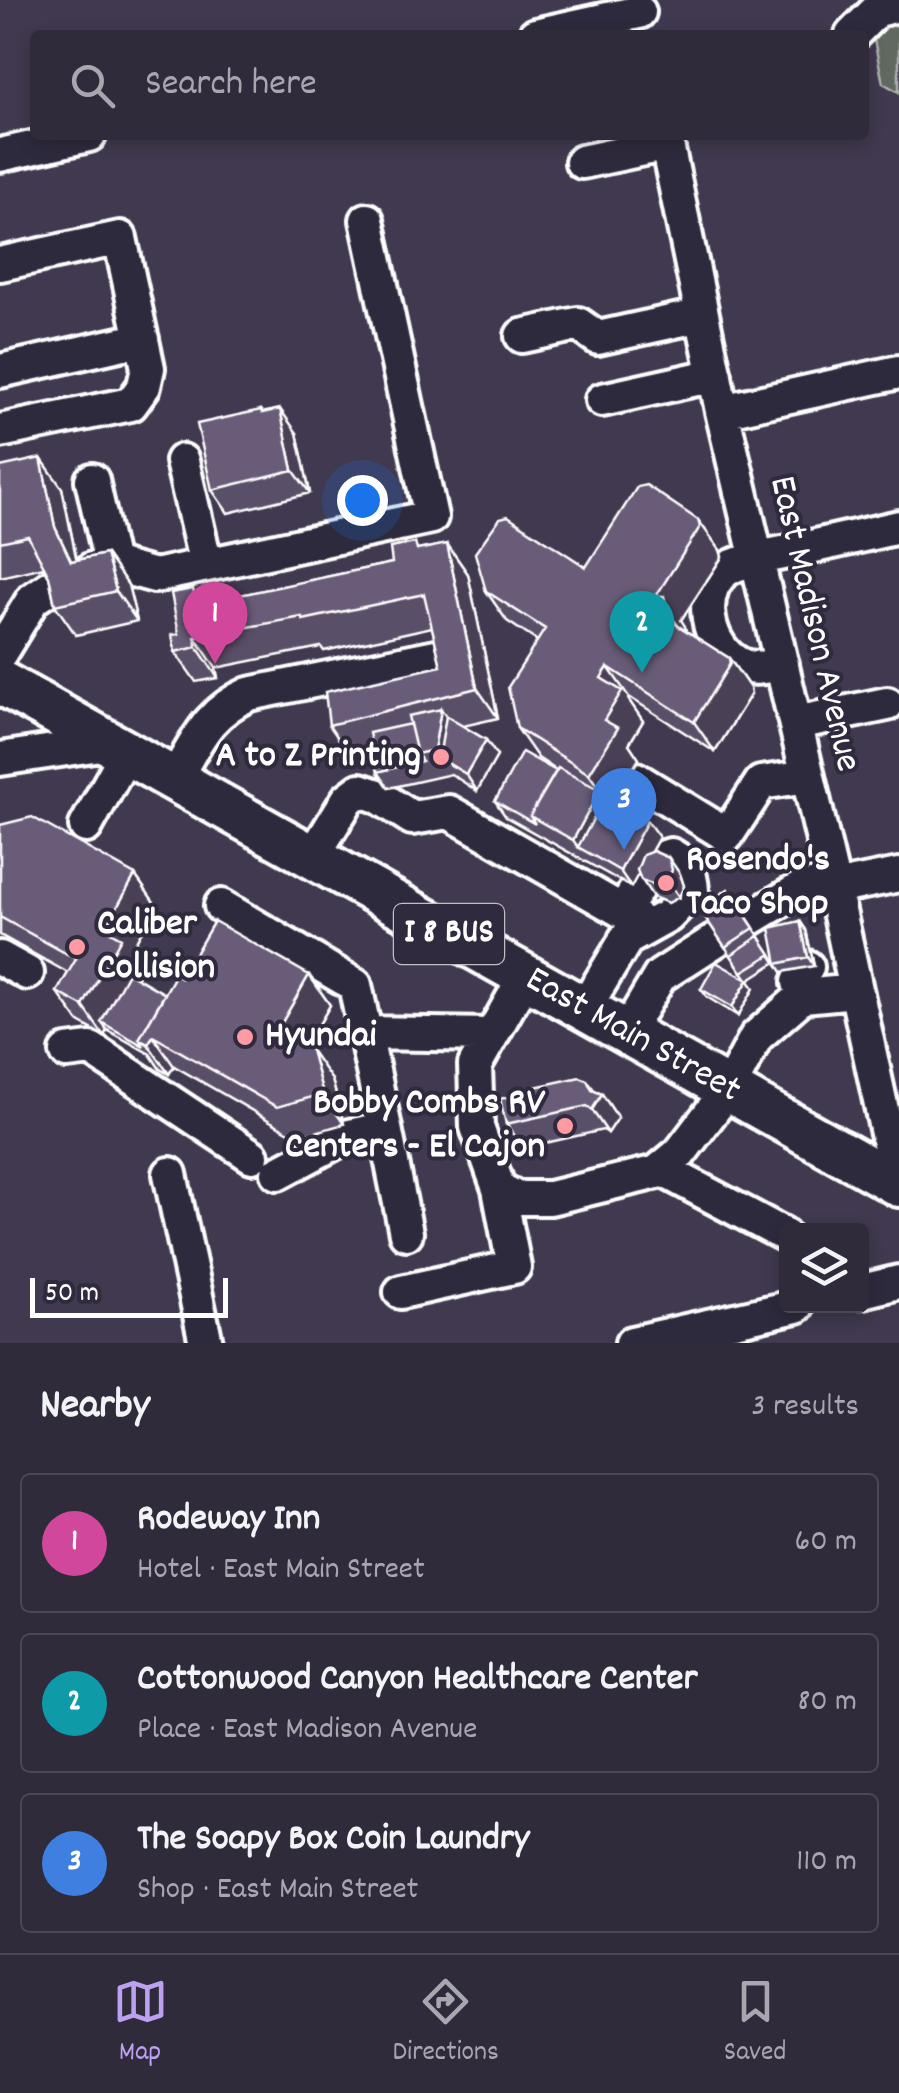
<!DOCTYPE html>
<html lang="en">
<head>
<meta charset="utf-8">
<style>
	:root { --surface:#302b3b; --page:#3c3746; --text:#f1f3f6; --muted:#a8a7af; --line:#4b4755; --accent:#bca0f2 }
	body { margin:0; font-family:Dekko,sans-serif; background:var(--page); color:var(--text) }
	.controls { position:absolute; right:30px; bottom:30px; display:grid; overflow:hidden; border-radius:10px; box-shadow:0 5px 15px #0003 }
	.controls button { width:90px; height:90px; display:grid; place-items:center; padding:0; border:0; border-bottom:2px solid var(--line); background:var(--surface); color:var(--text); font:50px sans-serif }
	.scale { position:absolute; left:30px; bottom:25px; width:198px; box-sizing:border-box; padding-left:10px; border:5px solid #fff; border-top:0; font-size:28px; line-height:35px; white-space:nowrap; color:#fff; -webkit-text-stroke:8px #2f2a3d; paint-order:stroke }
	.you { position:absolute; left:362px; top:500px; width:35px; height:35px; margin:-25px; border:8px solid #fff; border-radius:50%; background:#1a73e8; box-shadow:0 0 0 15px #1a73e833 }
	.badge { display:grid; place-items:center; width:65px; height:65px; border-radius:50%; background:var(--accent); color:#fff; font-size:32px; font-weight:700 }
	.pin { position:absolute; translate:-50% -82px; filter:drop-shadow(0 2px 5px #0008) }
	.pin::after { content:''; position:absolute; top:52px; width:35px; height:30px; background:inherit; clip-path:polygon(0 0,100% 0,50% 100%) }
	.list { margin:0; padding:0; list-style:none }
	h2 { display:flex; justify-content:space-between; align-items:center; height:130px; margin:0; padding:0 40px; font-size:42px }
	h2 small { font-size:32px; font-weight:400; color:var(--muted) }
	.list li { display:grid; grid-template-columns:65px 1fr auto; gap:30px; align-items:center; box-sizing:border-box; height:140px; margin:0 20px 20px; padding:0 20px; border:2px solid var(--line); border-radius:10px }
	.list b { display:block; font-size:38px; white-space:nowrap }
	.list p { margin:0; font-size:32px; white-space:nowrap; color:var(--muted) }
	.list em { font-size:32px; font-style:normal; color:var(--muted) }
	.icon { flex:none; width:55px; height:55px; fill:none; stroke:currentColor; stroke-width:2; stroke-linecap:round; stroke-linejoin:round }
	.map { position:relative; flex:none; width:899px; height:1343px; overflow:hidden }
	.search { position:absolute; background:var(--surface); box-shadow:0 5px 15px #0003; left:30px; right:30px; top:30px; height:110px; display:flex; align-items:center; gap:25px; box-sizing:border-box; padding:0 35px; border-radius:10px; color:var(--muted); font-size:38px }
	.sheet { height:610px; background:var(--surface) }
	nav { display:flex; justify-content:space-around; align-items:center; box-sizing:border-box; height:140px; border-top:2px solid var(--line); background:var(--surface); font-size:28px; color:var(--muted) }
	nav a { display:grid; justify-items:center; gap:5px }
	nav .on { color:var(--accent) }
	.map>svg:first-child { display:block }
	.green { fill:#5e695e; stroke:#aeb4ae; stroke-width:2.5 }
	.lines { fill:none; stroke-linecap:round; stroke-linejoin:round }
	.minor-casing { stroke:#fff; stroke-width:40 }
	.major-casing { stroke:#fff; stroke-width:50 }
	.minor { stroke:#2f2a3d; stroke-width:32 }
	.major { stroke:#2f2a3d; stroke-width:42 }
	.wall { fill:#5a4f67; stroke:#fff; stroke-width:2.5 }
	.shaded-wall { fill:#4a4054; stroke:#fff; stroke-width:2.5 }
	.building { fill:#695c78; stroke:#fff; stroke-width:2.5 }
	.poi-dot { fill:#ff9aa2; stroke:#2f2a3d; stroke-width:4 }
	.labels { text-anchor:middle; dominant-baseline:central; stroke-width:8; stroke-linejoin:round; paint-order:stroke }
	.shield { fill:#2f2a3d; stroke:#c1bfc5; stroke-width:2.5 }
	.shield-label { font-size:35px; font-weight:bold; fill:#fff }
	.street-label { font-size:38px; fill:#fff; stroke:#2f2a3d }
	.poi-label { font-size:38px; font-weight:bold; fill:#fff; stroke:#2f2a3d; text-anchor:start }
</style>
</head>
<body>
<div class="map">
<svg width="899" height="1343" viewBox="0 0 899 1343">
	<rect width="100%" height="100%" fill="#40394f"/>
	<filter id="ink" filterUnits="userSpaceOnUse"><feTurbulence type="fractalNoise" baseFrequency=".01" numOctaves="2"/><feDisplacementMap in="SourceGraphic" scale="20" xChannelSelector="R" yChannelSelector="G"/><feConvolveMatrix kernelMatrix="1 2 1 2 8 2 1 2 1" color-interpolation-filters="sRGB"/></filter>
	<g filter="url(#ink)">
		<path class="green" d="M 899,17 L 899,92 L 883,83 L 873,35 L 882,20 Z"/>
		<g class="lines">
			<g class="minor-casing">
				<path id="minor" d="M 535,35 L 639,12
					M 852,35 L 877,10 L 899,5
					M 665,135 L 722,411 L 833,883 L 899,1189
					M 0,155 L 89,135
					M 582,162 L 667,144
					M 0,264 L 120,238 L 148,368 L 144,386 L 131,404 L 0,431
					M 522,336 L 578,324 L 598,338 L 702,315
					M 0,371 L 142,339
					M 602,400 L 715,375
					M 722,411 L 899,372
					M 182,461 L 206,565
					M 111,564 L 155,576 L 431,517 L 367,220
					M 92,569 L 111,564 L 92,480
					M 0,653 L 33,599 L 58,582
					M 782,664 C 770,666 755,670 744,666 C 706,653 692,584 733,566 C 751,558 773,555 793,551 C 828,543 864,535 899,527
					M 796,723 L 887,704
					M 0,759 L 107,743
					M 636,779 L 727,835 L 761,783 L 808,776
					M 174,780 C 197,742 206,713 249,694 L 451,653
					M 86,826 L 126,754
					M 312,858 L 348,799 L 360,790 L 378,796 L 412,818 L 449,812 L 638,920 L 584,1009
					M 834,888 L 899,875
					M 221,906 L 355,985 L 385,1128
					M 623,911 L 651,866 L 659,859 L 671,855 C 687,864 691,873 692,891 L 668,916 L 625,940
					M 750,919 L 800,889 L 833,883
					M 0,958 L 27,973
					M 525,977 L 475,1065 L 477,1127 L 499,1189 L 517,1198 L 550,1198 L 657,1172 L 680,1153 L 728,1090 L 756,1037 L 803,996 L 856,991
					M 803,996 L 799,982 L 807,967
					M 365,1033 L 492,1035
					M 626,1033 L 660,976 L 719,938
					M 67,1052 L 91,1049 L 252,1156
					M 661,1169 L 783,1234
					M 278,1173 L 345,1137 L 385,1128 L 406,1233
					M 170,1174 L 206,1343
					M 862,1291 L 899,1282
					M 401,1292 L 514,1267 L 499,1189
					M 632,1343 L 797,1306"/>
			</g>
			<g class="major-casing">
				<g id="major">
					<path id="s1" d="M 0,682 L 899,1185"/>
				</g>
			</g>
			<use href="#minor" class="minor"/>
			<use href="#major" class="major"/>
		</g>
		<path class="wall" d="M 261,410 L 264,413 L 297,433 L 310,493 L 228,513 L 212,490 Z
			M 0,467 L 62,488 L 77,560 L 106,554 L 128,585 L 137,621 L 76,635 L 55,605 L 49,576 L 44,567 L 0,577 Z
			M 698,520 L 720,550 L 722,557 L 681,620 L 686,631 L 729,658 L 750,688 L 751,694 L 715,752 L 629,697 L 628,699 L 643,721 L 629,744 L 639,759 L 612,801 L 659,837 L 651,852 L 680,874 L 684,886 L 679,897 L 668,903 L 653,897 L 638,874 L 631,887 L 506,817 L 495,801 L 556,770 L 538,758 L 517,728 L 537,641 L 507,621 L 486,591 L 586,567 Z
			M 447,544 L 468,574 L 498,718 L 463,726 L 486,740 L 497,756 L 477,791 L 451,774 L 389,788 L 378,772 L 373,749 L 350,755 L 329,725 L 441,666 L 432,627 L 324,651 L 321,647 L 216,668 L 218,678 L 196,682 L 175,652 L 179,634 L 203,603 L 392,563 L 419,550 Z
			M 0,825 L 135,875 L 156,905 L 130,952 L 142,968 L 136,977 L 165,994 L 181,978 L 309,975 L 330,1005 L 306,1048 L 332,1080 L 344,1124 L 298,1137 L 174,1066 L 169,1074 L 160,1069 L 150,1054 L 107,1030 L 104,1036 L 79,1022 L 57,992 L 68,973 L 0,935 Z
			M 739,905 L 776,962 L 748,980 L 754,988 L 738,1016 L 707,997 L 701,989 L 747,979 L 699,908 Z
			M 800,921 L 806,930 L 814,966 L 782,972 L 777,964 Z
			M 595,1091 L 602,1094 L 618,1118 L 608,1133 L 603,1130 L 523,1148 L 506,1124 Z"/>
		<path class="shaded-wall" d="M 280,409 L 297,433 L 310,493 L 293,470 Z
			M 41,458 L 62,488 L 76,557 L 92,591 L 71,561 L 55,527 Z
			M 698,520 L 720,550 L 722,557 L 681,620 L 685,626 L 688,639 L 656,596 Z
			M 447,544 L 468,574 L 498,718 L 477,688 Z
			M 106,554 L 128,585 L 137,621 L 116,591 Z
			M 195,637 L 216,668 L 218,678 L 197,647 Z
			M 729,658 L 750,688 L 751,694 L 715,752 L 694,722 Z
			M 608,667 L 629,697 L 628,699 L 643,721 L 629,744 L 639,759 L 610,804 L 589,774 L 604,720 L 601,678 Z
			M 441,709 L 457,732 L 439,758 L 434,750 Z
			M 486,740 L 497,756 L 477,791 L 466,774 Z
			M 600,790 L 617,814 L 578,847 L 573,840 Z
			M 647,821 L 659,837 L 631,887 L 620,871 Z
			M 669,858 L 680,874 L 684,886 L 679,897 L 668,881 Z
			M 135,875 L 156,905 L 130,952 L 142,968 L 109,1026 L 101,1022 L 107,1030 L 104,1036 L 83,1006 L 105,929 Z
			M 800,921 L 806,930 L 814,966 L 808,957 Z
			M 309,975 L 330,1005 L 298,1061 L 277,1031 Z
			M 748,980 L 754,988 L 738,1016 L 732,1007 Z
			M 153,1036 L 174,1066 L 169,1074 L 148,1044 Z
			M 311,1050 L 332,1080 L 344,1124 L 323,1094 Z
			M 587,1080 L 600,1098 L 602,1094 L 618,1118 L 608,1133 L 592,1110 L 592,1090 Z"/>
		<path class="building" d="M 280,409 L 293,470 L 212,490 L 197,424 L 261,410 L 262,413 Z
			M 41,458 L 55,527 L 71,561 L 106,554 L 116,591 L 55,605 L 49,576 L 28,536 L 0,542 L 0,467 Z
			M 646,485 L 698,520 L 700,527 L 656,596 L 664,596 L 667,609 L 658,613 L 729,658 L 730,664 L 694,722 L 608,667 L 601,678 L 622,691 L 604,720 L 618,728 L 589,774 L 517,728 L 508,687 L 545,629 L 486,591 L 475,553 L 500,518 L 508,516 L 586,567 L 637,487 Z
			M 415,543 L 417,550 L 447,544 L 477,688 L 329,725 L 325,692 L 441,666 L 424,594 L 303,620 L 302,617 L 195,637 L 197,647 L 175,652 L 172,635 L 179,634 L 171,593 L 193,589 L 197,604 L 392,563 L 390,548 Z
			M 441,709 L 434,750 L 417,754 L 408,716 Z
			M 446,716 L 486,740 L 466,774 L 439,758 Z
			M 410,724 L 417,754 L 422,761 L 378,772 L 369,733 Z
			M 522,752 L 556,771 L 530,816 L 535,824 L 495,801 Z
			M 558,768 L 600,790 L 573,840 L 530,816 Z
			M 605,798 L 647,821 L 620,871 L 578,847 Z
			M 32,817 L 135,875 L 105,929 L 121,938 L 83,1006 L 57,992 L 76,959 L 0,917 L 0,825 Z
			M 653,851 L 669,858 L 672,870 L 668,881 L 657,886 L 641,880 L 637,870 L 643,855 Z
			M 728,889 L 754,928 L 725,947 L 699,908 Z
			M 214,921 L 309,975 L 277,1031 L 311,1050 L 323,1094 L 277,1107 L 153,1036 L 148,1044 L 139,1039 L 176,974 L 181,978 Z
			M 800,921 L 808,957 L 777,964 L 770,928 Z
			M 759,936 L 771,954 L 742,972 L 731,955 Z
			M 716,962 L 748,980 L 732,1007 L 701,989 Z
			M 128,973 L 165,994 L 139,1039 L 144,1046 L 101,1022 Z
			M 580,1077 L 587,1080 L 592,1090 L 602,1094 L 592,1110 L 587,1106 L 506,1124 L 500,1099 L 513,1096 L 512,1092 Z"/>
	</g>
	<g class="poi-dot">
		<circle cx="441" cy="757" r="10"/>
		<circle cx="666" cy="883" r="10"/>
		<circle cx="77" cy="947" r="10"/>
		<circle cx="245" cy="1037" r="10"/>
		<circle cx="565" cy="1126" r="10"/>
	</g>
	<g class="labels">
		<rect class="shield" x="394" y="904" width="110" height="60" rx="8"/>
		<g class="shield-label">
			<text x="449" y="934">I 8 BUS</text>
		</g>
		<g class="street-label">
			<text transform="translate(813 624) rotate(77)">East Madison Avenue</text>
			<text stroke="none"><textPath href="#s1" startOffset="725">East Main Street</textPath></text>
		</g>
		<g class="poi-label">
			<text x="421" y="757" text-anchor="end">A to Z Printing</text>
			<text x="686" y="861">Rosendo's<tspan x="686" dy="44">Taco Shop</tspan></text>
			<text x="97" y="925">Caliber<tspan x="97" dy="44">Collision</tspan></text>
			<text x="265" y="1037">Hyundai</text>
			<text x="545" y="1104" text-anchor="end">Bobby Combs RV<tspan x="545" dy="44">Centers - El Cajon</tspan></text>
		</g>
	</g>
</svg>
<div class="controls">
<button><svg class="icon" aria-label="layers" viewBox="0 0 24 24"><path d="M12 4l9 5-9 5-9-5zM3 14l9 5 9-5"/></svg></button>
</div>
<div class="scale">50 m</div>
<div class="you"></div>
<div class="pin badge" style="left:215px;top:664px;background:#d1479c">1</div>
<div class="pin badge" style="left:642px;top:673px;background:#0f9aa8">2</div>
<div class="pin badge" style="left:624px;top:850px;background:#3f7fe0">3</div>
<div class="search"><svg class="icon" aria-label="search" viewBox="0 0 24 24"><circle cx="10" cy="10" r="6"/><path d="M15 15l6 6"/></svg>Search here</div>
</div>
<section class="sheet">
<h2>Nearby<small>3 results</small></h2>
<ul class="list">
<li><span class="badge" style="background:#d1479c">1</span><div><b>Rodeway Inn</b><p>Hotel · East Main Street</p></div><em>60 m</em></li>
<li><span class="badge" style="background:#0f9aa8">2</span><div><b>Cottonwood Canyon Healthcare Center</b><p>Place · East Madison Avenue</p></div><em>80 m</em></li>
<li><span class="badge" style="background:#3f7fe0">3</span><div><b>The Soapy Box Coin Laundry</b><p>Shop · East Main Street</p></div><em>110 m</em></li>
</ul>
</section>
<nav>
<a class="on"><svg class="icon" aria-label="map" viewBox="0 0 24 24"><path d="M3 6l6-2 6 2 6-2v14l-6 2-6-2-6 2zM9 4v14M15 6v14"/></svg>Map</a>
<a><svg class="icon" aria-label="directions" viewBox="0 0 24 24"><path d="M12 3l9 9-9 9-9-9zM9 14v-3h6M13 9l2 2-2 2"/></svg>Directions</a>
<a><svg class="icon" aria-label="saved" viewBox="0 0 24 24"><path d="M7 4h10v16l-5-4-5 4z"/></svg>Saved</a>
</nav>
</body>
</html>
